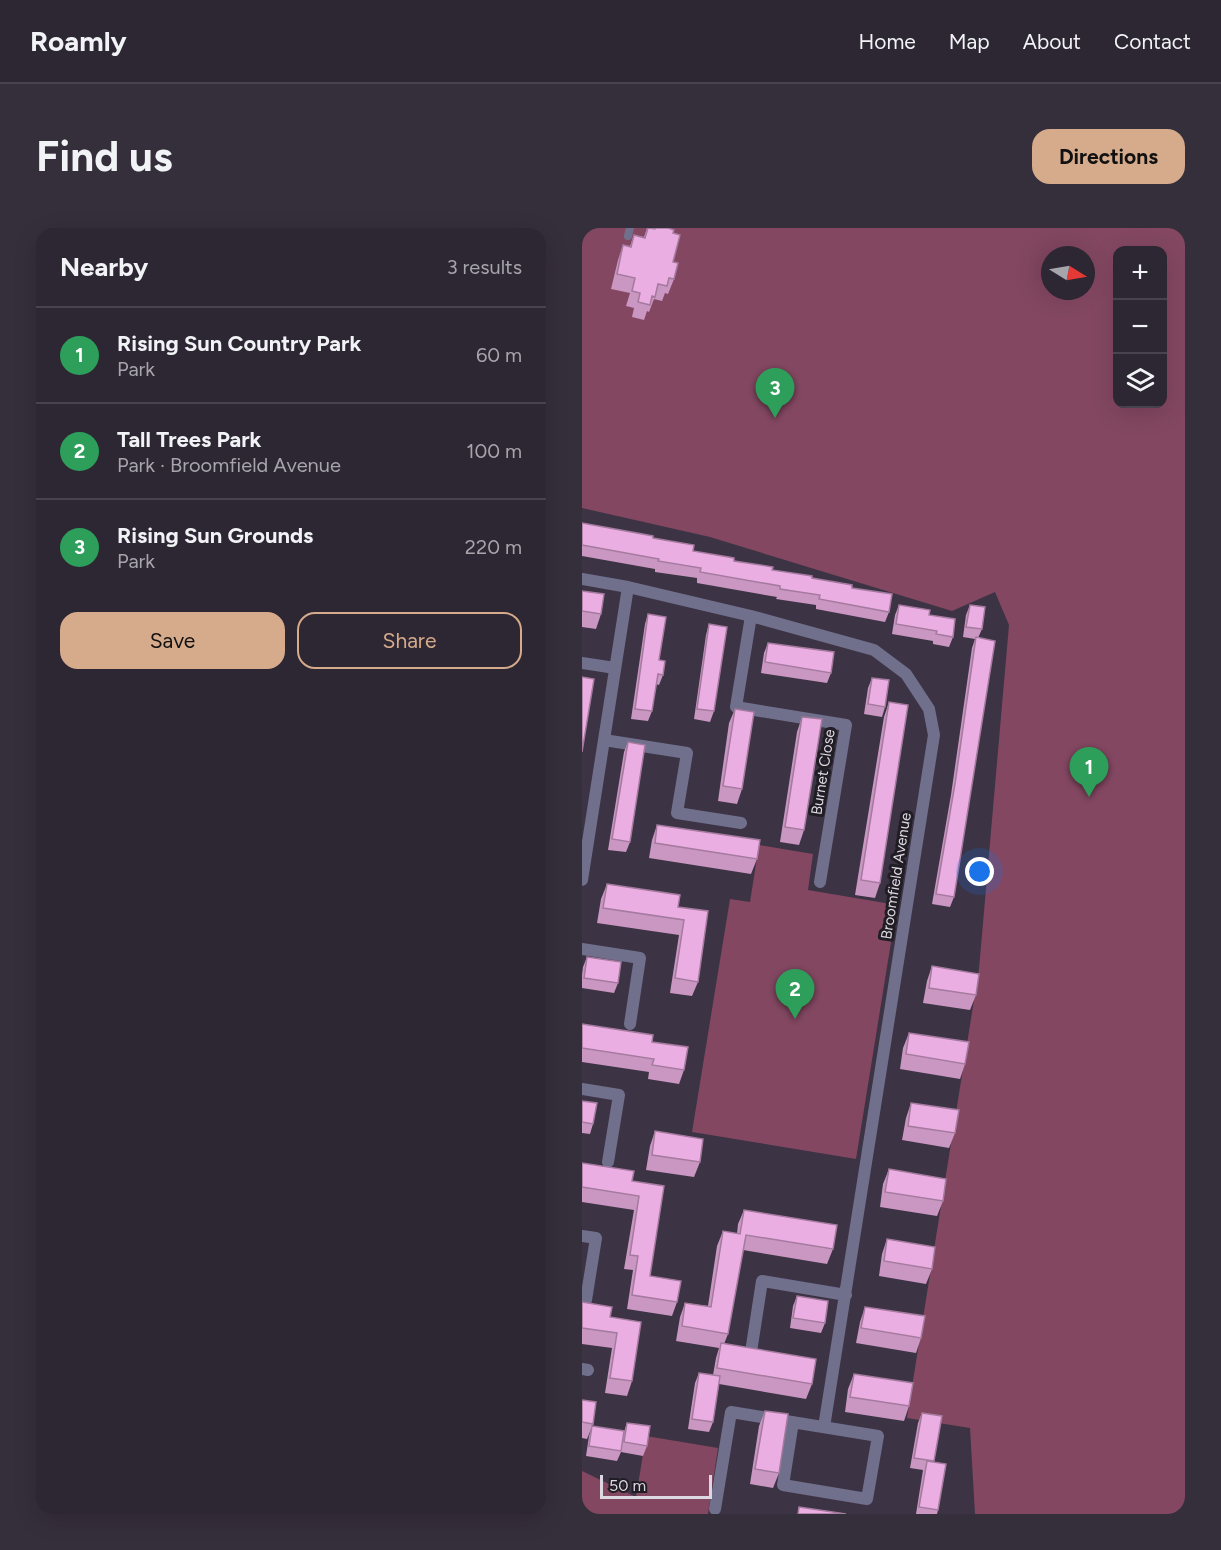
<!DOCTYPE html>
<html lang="en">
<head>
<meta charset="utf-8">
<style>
	:root { --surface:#2d2633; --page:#352e3b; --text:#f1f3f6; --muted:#a7a5ac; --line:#48434e; --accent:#d6ab8b }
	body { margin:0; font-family:Figtree,sans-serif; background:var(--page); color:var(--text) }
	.controls { position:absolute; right:18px; top:18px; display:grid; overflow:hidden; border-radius:12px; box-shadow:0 6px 24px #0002 }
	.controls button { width:54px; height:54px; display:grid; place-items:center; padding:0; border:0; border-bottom:2px solid var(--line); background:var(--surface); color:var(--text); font:30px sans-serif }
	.compass { position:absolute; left:459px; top:18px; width:54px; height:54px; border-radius:50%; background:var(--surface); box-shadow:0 6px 24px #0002; rotate:101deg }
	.scale { position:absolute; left:18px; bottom:15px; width:112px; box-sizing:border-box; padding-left:6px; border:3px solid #ddd7e2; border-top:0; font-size:16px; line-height:21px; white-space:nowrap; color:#ddd7e2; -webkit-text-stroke:4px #211d24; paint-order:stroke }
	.you { position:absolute; left:398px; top:644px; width:21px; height:21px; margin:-15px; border:4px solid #fff; border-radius:50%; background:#1a73e8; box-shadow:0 0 0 9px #1a73e833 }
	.badge { display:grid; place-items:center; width:39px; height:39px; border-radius:50%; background:var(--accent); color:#fff; font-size:20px; font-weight:700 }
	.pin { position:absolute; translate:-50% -50px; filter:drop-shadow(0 2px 3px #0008) }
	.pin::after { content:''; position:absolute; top:32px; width:21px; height:18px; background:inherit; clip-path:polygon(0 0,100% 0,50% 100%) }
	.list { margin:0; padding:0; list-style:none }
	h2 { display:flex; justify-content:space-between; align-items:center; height:78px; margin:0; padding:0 24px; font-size:26px }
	h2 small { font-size:20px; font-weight:400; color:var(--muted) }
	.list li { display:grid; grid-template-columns:39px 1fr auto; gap:18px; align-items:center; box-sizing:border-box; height:96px; padding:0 24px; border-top:2px solid var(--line) }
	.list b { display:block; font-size:22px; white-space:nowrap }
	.list p { margin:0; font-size:20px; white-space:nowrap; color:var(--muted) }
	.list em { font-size:20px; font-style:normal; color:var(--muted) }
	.actions { display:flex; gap:12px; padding:18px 24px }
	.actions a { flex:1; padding:14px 0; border:2px solid var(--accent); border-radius:18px; text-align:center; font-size:21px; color:var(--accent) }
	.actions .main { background:var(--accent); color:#111 }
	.icon { flex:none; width:33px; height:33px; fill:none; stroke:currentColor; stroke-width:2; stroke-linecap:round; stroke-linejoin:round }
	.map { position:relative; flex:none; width:603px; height:1286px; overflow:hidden; border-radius:18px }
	header { display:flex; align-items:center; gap:36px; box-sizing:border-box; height:84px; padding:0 30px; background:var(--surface); border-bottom:2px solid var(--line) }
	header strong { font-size:28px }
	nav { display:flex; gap:33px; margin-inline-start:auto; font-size:21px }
	.intro { display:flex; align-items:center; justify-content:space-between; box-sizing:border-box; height:144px; padding:0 36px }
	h1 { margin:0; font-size:42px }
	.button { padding:15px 27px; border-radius:18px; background:var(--accent); color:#111; font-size:21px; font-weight:700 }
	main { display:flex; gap:36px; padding:0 36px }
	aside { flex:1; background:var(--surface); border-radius:18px; box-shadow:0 6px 24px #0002 }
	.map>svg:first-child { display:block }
	.green { fill:#834761; fill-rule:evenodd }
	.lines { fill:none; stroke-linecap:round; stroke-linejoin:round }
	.service { stroke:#706f8c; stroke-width:8 }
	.minor { stroke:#706f8c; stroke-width:12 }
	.wall { fill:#ca96c2 }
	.building { fill:#ebaee2; stroke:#a47a9e; stroke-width:1.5 }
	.labels { text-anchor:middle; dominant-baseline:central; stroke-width:6; stroke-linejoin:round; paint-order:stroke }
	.street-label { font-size:15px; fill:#ddd7e2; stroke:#211d24 }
</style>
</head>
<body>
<header>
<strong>Roamly</strong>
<nav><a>Home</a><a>Map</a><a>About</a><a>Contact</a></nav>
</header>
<div class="intro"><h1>Find us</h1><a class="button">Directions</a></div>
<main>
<aside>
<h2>Nearby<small>3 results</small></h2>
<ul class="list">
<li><span class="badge" style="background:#2e9e5b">1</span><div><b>Rising Sun Country Park</b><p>Park</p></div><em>60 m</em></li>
<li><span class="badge" style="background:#2e9e5b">2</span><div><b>Tall Trees Park</b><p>Park · Broomfield Avenue</p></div><em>100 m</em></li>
<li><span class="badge" style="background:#2e9e5b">3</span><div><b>Rising Sun Grounds</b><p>Park</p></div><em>220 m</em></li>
</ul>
<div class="actions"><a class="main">Save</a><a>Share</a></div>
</aside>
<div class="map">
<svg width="603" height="1286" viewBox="0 0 603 1286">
	<rect width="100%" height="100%" fill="#3c3344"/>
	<path class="green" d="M 0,0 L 603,0 L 603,1286 L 393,1286 L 388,1200 L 325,1190 L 397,741 L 427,397 L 413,364 L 370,383 L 128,309 L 0,280 ZM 536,22 L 580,22 L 580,176 L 536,176 ZM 468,27 L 504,27 L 504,63 L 468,63 Z
		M 177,617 L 231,626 L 226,662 L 315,677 L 274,931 L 110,904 L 148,671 L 168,674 Z
		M 64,1208 L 136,1220 L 126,1286 L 0,1286 L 0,1243 L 54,1269 Z"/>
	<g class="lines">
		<path class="service" d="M 46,8 L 48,0"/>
		<path class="minor" d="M 0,351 L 46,359 L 169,388 L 292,422 L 324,446 L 347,481 L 352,507 L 242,1199
			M 169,388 L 154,479 L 264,497 L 238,654
			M 0,435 L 33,440
			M 22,512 L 105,525 L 95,585 L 159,595
			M 0,652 L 46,359
			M 0,721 L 58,730 L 48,796
			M 0,861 L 37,867 L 26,934
			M 0,1008 L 14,1010 L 4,1072
			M 169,1124 L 180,1053 L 264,1067
			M 0,1141 L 6,1142
			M 133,1281 L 149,1184 L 296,1208 L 285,1271 L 201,1257 L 211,1194"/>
	</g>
	<path class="wall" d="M 65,0 L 91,5 L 92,51 L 86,66 L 83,65 L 80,73 L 72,71 L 67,84 L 65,83 L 62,92 L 50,89 L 52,80 L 44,78 L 48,65 L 29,61 L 36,32 L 41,17 L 48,18 L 52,7 L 62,9 Z
		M 0,295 L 71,310 L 111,323 L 270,360 L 307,384 L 303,394 L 234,381 L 234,377 L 194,371 L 195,369 L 115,355 L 115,350 L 73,344 L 73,341 L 0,328 Z
		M 0,363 L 19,386 L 14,401 L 0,399 Z
		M 317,377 L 347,387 L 371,409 L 367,419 L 351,416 L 351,413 L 310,406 L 313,387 Z
		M 388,377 L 400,401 L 396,410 L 372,669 L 368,679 L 350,676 L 369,567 L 390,420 L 393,411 L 381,409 L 384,387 Z
		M 66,386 L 81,447 L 77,457 L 74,456 L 70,483 L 66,493 L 49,491 L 63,396 Z
		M 127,396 L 132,483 L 128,494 L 112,491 L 124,407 Z
		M 186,415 L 249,445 L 245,455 L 179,445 L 182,425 Z
		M 290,450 L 303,479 L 300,489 L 282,486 L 286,460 Z
		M 307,474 L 298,655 L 293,670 L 273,667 L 302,489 Z
		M 153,481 L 160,561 L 155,576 L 136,573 L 147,495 Z
		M 220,489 L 222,602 L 217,617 L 198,614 L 215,504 Z
		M 46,514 L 48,614 L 44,624 L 26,622 L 42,524 Z
		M 75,597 L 175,631 L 169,646 L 67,630 L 70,612 Z
		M 25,656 L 96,679 L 126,683 L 116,754 L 110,768 L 88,765 L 97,707 L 15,695 L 19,671 Z
		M 5,729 L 36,755 L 32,765 L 0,760 L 0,747 L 1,739 Z
		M 350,738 L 394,767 L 388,782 L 341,775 L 345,753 Z
		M 0,796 L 70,814 L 102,842 L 97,856 L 66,851 L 67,844 L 0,834 Z
		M 327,805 L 383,836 L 378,851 L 318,841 L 321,820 Z
		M 0,873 L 11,896 L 8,906 L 0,905 Z
		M 329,875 L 373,905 L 367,920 L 320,912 L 324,890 Z
		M 73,903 L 118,934 L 112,949 L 64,942 L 68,918 Z
		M 0,935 L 50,953 L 82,958 L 68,1048 L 95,1074 L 90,1088 L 45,1081 L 51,1042 L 42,1041 L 52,982 L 0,974 Z
		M 307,941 L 361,973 L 355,988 L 298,979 L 301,956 Z
		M 162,982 L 251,1021 L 245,1036 L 161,1022 L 146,1106 L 142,1116 L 230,1156 L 224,1171 L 137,1156 L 131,1194 L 127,1204 L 106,1201 L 113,1155 L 117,1145 L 131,1147 L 134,1130 L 137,1120 L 94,1113 L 98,1089 L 103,1075 L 126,1078 L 135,1018 L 141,1003 L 155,1006 L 156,996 Z
		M 305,1011 L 350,1041 L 344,1056 L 297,1048 L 300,1026 Z
		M 215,1068 L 243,1095 L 239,1105 L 208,1100 L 211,1078 Z
		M 0,1074 L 28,1089 L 59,1094 L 50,1153 L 45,1168 L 23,1165 L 30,1120 L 0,1116 Z
		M 283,1079 L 339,1110 L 334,1125 L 274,1115 L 278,1094 Z
		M 272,1146 L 327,1178 L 322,1193 L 263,1184 L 266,1161 Z
		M 0,1172 L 11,1196 L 5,1211 L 0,1210 Z
		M 183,1183 L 197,1245 L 191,1260 L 168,1256 L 177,1198 Z
		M 340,1185 L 360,1188 L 352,1234 L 356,1282 L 355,1286 L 334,1286 L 341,1242 L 328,1240 L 336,1195 Z
		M 45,1195 L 65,1218 L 61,1228 L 39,1224 L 35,1233 L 4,1228 L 7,1208 L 10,1198 L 42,1204 Z"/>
	<path class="building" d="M 66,0 L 73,1 L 73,0 L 86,0 L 92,2 L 91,5 L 98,7 L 91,34 L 96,35 L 92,51 L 87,50 L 85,58 L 76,56 L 73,69 L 70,68 L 68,77 L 56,74 L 58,65 L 50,63 L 53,50 L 35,46 L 41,17 L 49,19 L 52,7 L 63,10 Z
		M 0,295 L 71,308 L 71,310 L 112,317 L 111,323 L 152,330 L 152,333 L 191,339 L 190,342 L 230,348 L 230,350 L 270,357 L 270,360 L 310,366 L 307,384 L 237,371 L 238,367 L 198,361 L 198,358 L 118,344 L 119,340 L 76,333 L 77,331 L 0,317 Z
		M 0,363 L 22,366 L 19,386 L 0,383 Z
		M 317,377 L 348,382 L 347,387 L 373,391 L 371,409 L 354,406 L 355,403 L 314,396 Z
		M 388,377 L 403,379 L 400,401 L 384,399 Z
		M 66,386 L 84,389 L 77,432 L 83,433 L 81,447 L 76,446 L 70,483 L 53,481 Z
		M 127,396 L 145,399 L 132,483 L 115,481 Z
		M 394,409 L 413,413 L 372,669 L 354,666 L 373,556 Z
		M 186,415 L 252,424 L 249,445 L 183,434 Z
		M 0,449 L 12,451 L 0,524 Z
		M 290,450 L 307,452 L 303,479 L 286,476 Z
		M 307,474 L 326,477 L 298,655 L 279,652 Z
		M 153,481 L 172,484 L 160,561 L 141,558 Z
		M 220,489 L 240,491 L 222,602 L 203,599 Z
		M 46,514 L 63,517 L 48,614 L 30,611 Z
		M 75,597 L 178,612 L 175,631 L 73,615 Z
		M 25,656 L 98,667 L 96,679 L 126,683 L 116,754 L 93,750 L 102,692 L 21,680 Z
		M 5,729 L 39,734 L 36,755 L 2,750 Z
		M 350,738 L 397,746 L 394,767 L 347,760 Z
		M 0,796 L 71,807 L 70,814 L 106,819 L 102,842 L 70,837 L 72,831 L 0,820 Z
		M 327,805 L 387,814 L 383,836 L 324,826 Z
		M 0,873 L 15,875 L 11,896 L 0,894 Z
		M 329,875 L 377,882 L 373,905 L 326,898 Z
		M 73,903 L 121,911 L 118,934 L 70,927 Z
		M 0,935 L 52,943 L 50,953 L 82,958 L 68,1048 L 99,1053 L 95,1074 L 50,1067 L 56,1028 L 48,1027 L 57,968 L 0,959 Z
		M 307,941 L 364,951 L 361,973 L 303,964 Z
		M 162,982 L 255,997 L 251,1021 L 164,1007 L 146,1106 L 100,1098 L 103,1075 L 129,1079 L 141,1003 L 158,1006 Z
		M 305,1011 L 353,1019 L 350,1041 L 302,1033 Z
		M 215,1068 L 246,1073 L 243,1095 L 211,1090 Z
		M 0,1074 L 30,1079 L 28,1089 L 59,1094 L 50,1153 L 28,1150 L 35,1105 L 0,1100 Z
		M 283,1079 L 343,1088 L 339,1110 L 279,1100 Z
		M 139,1115 L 234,1131 L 230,1156 L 135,1140 Z
		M 117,1145 L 138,1148 L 131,1194 L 110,1191 Z
		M 272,1146 L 331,1155 L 327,1178 L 268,1169 Z
		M 0,1172 L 14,1174 L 11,1196 L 0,1194 Z
		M 183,1183 L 206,1186 L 197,1245 L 173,1241 Z
		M 340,1185 L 360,1188 L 352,1233 L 332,1230 Z
		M 45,1195 L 68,1198 L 65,1218 L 42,1214 Z
		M 10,1198 L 42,1203 L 39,1223 L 7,1218 Z
		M 345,1233 L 364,1236 L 356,1282 L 337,1279 Z
		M 217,1279 L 264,1286 L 216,1286 Z"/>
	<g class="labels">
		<g class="street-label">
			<text transform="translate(241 544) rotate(-81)">Burnet Close</text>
			<text transform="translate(314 648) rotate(-81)">Broomfield Avenue</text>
		</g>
	</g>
</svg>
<div class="controls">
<button>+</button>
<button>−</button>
<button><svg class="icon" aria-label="layers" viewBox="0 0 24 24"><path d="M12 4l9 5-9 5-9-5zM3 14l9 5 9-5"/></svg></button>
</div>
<svg class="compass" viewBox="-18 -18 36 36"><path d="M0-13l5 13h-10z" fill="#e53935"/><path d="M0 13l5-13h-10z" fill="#a7a5ac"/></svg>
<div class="scale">50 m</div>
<div class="you"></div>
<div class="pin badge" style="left:507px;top:569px;background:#2e9e5b">1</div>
<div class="pin badge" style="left:213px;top:791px;background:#2e9e5b">2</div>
<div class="pin badge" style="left:193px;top:190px;background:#2e9e5b">3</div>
</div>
</main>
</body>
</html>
